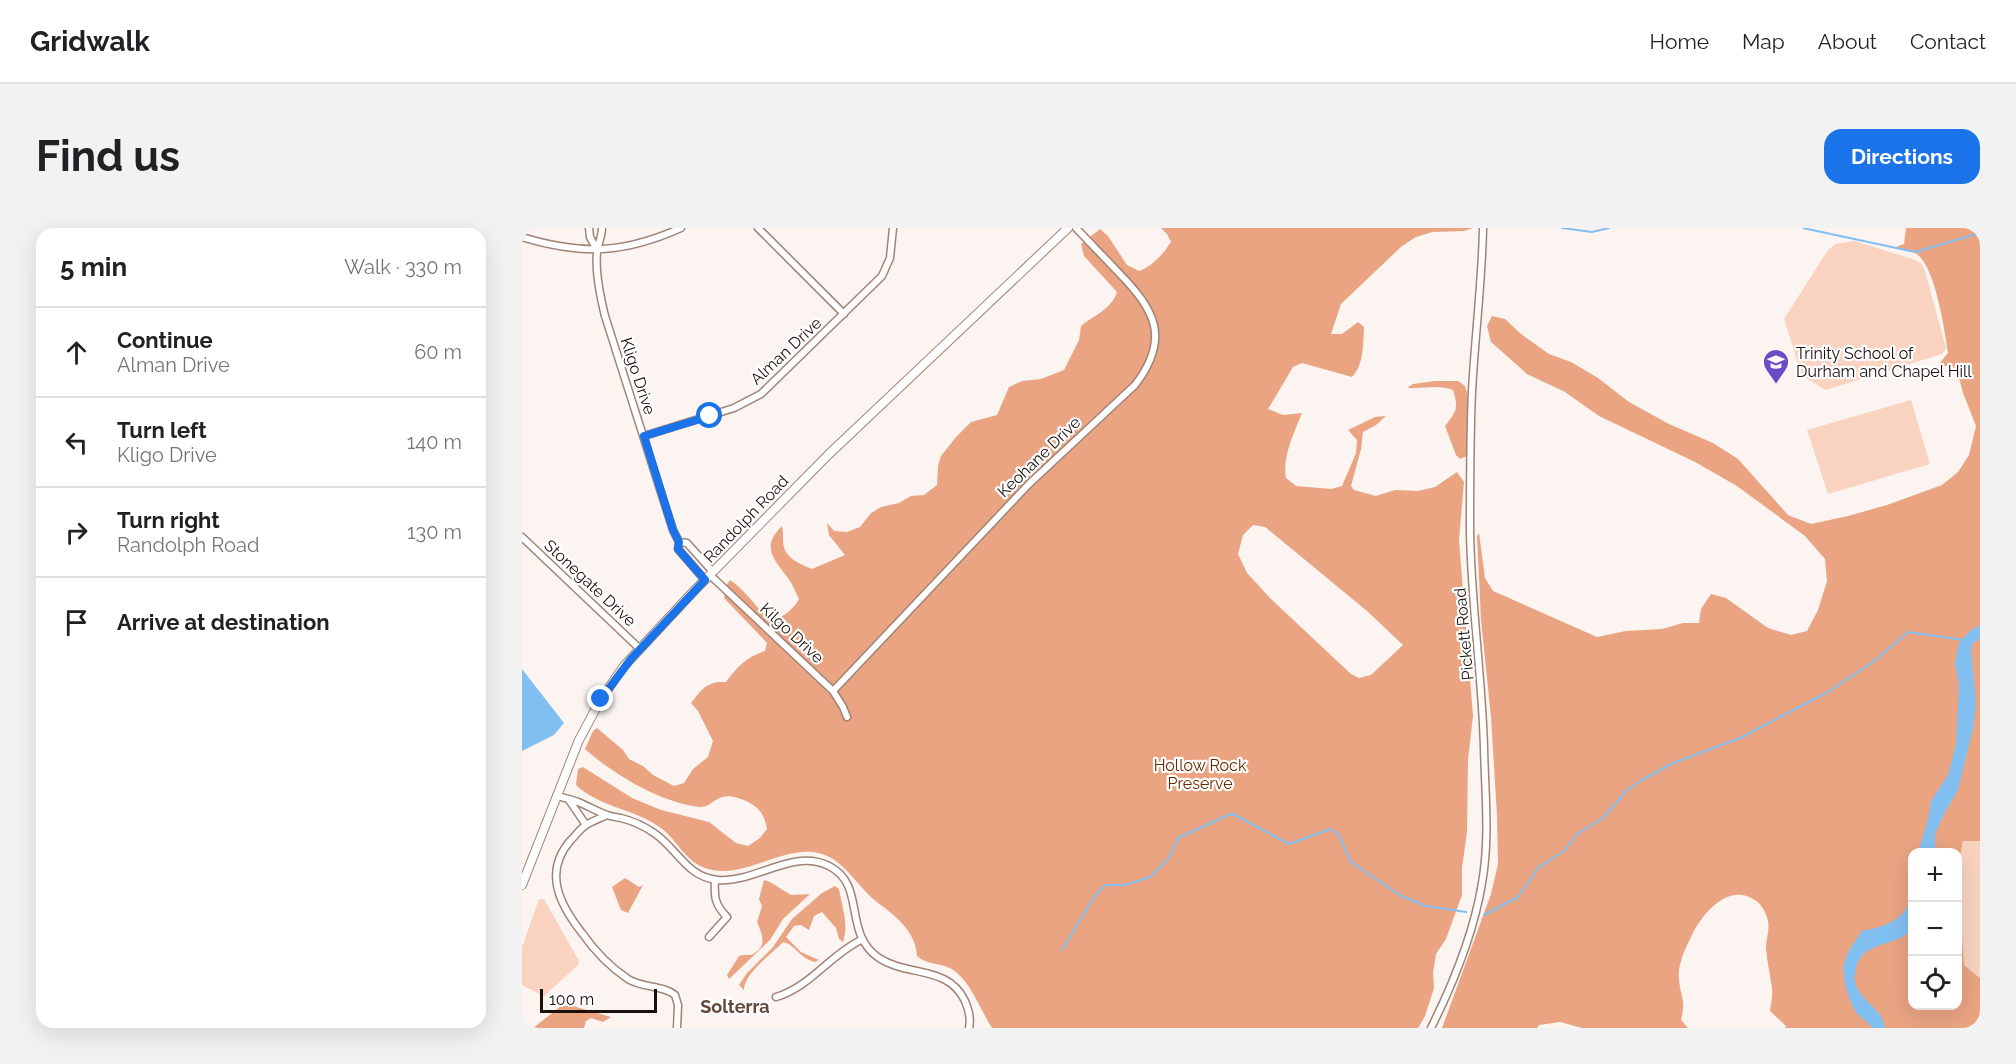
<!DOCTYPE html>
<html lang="en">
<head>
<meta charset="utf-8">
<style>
	:root { --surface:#fff; --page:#f2f2f2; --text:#202124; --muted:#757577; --line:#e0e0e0; --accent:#1a73e8 }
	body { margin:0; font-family:Raleway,sans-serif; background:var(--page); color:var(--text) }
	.controls { position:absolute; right:18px; bottom:18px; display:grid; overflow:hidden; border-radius:12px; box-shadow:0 6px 24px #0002 }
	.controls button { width:54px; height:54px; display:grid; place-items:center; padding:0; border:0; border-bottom:2px solid var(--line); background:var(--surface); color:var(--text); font:30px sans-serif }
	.scale { position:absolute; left:18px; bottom:15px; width:117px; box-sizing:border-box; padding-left:6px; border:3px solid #1a100a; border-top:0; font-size:16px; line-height:21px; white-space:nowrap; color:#1a100a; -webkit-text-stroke:4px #fff; paint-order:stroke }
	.stop { position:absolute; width:18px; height:18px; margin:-14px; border:4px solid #1a73e8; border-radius:50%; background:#fff }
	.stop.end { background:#1a73e8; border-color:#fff; box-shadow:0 2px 6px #0008 }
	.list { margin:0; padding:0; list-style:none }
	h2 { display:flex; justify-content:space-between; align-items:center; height:78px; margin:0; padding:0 24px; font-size:26px }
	h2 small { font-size:20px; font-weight:400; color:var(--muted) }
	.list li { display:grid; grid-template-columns:39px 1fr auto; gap:18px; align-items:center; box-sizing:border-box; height:90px; padding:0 24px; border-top:2px solid var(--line) }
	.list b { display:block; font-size:22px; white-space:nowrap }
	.list p { margin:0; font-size:20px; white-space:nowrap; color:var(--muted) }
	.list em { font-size:20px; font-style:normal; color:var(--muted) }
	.icon { flex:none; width:33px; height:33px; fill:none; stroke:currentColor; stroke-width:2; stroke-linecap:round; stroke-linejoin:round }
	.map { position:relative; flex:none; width:1458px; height:800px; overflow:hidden; border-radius:18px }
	header { display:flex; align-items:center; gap:36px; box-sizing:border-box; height:84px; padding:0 30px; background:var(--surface); border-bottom:2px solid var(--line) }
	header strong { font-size:28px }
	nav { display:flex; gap:33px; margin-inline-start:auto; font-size:21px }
	.intro { display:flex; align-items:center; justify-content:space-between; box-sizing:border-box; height:144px; padding:0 36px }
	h1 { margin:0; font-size:42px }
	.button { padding:15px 27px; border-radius:18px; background:var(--accent); color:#fff; font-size:21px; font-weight:700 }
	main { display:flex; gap:36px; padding:0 36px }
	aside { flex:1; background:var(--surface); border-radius:18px; box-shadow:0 6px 24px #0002 }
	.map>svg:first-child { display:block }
	.green { fill:#f9d3c0 }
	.forest { fill:#eaa482; fill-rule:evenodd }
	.water { fill:#82bff1 }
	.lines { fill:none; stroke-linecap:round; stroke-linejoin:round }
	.stream { stroke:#82bff1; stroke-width:2 }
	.minor-casing { stroke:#a08375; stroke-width:9 }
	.tertiary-casing { stroke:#a08375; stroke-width:10 }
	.minor { stroke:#fff; stroke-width:6 }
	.tertiary { stroke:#fff; stroke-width:8 }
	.route { stroke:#1a73e8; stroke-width:8 }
	.labels { text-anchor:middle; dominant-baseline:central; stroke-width:4.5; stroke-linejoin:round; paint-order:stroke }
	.street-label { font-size:16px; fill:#1a100a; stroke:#fff }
	.poi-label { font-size:16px; fill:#1a100a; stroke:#fff; text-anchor:start }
	.park-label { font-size:16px; fill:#692b02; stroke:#fff }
	.neighbourhood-label { font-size:18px; font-weight:bold; fill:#63483b; stroke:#fff }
</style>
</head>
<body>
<header>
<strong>Gridwalk</strong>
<nav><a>Home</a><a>Map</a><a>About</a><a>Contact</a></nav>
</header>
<div class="intro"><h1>Find us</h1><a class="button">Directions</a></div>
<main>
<aside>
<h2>5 min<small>Walk · 330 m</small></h2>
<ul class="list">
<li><svg class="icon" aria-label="ahead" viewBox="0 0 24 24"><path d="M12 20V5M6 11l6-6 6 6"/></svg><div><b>Continue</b><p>Alman Drive</p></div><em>60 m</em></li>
<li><svg class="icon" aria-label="left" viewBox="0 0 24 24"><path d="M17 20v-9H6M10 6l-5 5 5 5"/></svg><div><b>Turn left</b><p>Kligo Drive</p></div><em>140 m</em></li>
<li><svg class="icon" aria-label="right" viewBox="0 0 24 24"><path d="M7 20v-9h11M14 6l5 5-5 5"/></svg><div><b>Turn right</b><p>Randolph Road</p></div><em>130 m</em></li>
<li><svg class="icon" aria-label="arrive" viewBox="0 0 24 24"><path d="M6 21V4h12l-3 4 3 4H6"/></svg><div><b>Arrive at destination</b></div></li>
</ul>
</aside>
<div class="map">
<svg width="1458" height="800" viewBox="0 0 1458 800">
	<rect width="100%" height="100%" fill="#fbf4f1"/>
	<path class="green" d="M 1332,13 L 1391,31 L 1400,36 L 1403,43 L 1424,120 L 1420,126 L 1304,162 L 1280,148 L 1262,91 L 1306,22 L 1313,16 Z
		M 1389,172 L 1408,236 L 1306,266 L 1285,202 Z
		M 1441,613 L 1458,613 L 1458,750 L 1442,737 L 1436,647 L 1436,633 Z
		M 17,671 L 22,671 L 57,733 L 56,737 L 22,768 L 0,757 L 0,719 Z"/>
	<path class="forest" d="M 639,0 L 951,0 L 942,3 L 910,4 L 894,9 L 880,18 L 819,76 L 809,106 L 820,106 L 836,94 L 842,99 C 841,116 842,137 830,149 L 780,135 L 771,139 L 746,181 L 761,187 L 780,185 C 772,205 760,229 764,250 L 774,258 L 809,261 L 820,258 L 834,225 L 835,212 L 826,202 L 853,189 L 864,188 L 854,197 L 841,204 L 839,221 L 829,258 L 832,262 L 854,268 L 873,262 L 896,263 L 913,259 L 935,244 L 942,254 L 937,312 L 951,488 L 946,531 L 945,604 L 940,640 L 940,667 L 924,711 L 914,726 L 911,745 L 912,760 L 903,788 L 896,800 L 470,800 C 459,783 450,757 434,744 C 422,734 406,738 395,728 C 394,704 374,688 356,675 C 340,663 330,645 314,633 C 274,604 229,653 186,641 C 164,635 156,613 139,600 C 113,581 77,579 54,557 L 56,541 L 61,539 L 110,570 L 139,582 L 187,594 L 214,615 L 226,618 L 238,610 L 245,601 C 242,583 234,576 216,570 C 194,563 191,580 178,579 C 139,575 91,546 63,521 L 71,503 L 75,500 L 101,522 L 107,531 L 121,538 L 131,547 L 152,558 L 162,555 L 171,541 L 186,529 L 191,513 L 176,483 L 169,475 C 180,461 185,453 204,454 C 215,439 225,429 243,423 L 245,415 L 202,370 L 204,358 L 208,352 C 225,363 235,382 251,394 C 261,388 271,382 277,371 C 274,365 271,358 268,353 C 254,333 237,320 260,298 C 262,305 260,313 262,319 C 265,331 280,337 290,341 L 323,327 L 307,307 L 305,295 L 312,303 L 325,304 L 338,299 L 349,285 L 359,279 L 377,275 L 389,268 L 402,267 L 415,257 L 416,238 L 419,228 L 434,209 L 449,194 L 475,187 L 487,159 L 500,153 L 519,151 L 542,142 L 557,112 L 559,98 C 572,87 589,82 595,64 L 562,28 L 559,16 L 578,1 L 586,8 L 605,37 L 617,43 C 631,38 641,26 649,14 L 645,6 ZM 731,297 L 743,299 L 845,383 L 881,417 L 849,447 L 837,450 L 829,446 L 749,371 L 725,345 L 716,326 L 721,307 Z
		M 1384,0 L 1458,0 L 1458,613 L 1441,613 L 1436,638 L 1436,624 L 1390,624 L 1390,778 L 1436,778 L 1436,647 L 1442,737 L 1458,750 L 1458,800 L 1263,800 L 1264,798 L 1248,783 C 1249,776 1251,768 1250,760 C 1248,746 1245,734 1244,720 C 1244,711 1248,701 1246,693 C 1244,684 1239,675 1231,671 C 1205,655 1179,687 1169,709 C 1163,721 1155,738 1157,752 C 1159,770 1164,773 1159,792 L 1166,800 L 1060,800 L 1038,794 L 1017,797 L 1015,800 L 920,800 L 969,666 L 976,636 L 975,587 L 969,489 L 959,392 L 955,308 L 957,305 L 963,350 L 971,363 L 1075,409 L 1104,403 L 1140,401 L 1161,395 L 1177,395 L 1179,381 L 1189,366 L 1204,370 L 1246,400 L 1269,407 L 1285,403 L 1296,382 L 1305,353 L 1303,331 L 1283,308 L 1215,258 L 1173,234 L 1077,188 L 1043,164 L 1005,146 L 969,114 L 965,98 L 970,88 L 983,91 L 999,106 L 1027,126 L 1049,134 L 1076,150 L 1107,174 L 1147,196 L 1191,215 L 1216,231 L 1266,287 L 1289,296 L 1326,288 L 1365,277 L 1420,257 L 1436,244 L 1447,227 L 1454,198 L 1441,165 L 1436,146 L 1427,139 L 1417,136 L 1426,125 C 1423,104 1413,35 1393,25 C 1387,22 1378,21 1371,20 L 1382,16 Z
		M 913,153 L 936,153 L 943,158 L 947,172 L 945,228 L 938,231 L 934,227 L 923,198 C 934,184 937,180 931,162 C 916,156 901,161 885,160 L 891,156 Z
		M 103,650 L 117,659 L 121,657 L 106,685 L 99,682 L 90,659 Z
		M 242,652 L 248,654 L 269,667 L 288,666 L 261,691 L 248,712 L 207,751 L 205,747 L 217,728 C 221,726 228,728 231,726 C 246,718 240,705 235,694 L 240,678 L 237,671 Z
		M 313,658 L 317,661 C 320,680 327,695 321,714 L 317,711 L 314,700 L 300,684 L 292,688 L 287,702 L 279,697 L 272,698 L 264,709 L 279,724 L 297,732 L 293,734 C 277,730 274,717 261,714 C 249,727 222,745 222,762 L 217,757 L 225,745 L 251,719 L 270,691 L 300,665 Z
		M 39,778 L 51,778 L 89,789 L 81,794 L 69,790 L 64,793 L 62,800 L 11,800 Z"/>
	<path class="water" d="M 1458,397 L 1458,411 L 1451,415 L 1449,420 L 1454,476 L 1451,500 L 1436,562 L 1422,586 L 1413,606 L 1413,624 L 1396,624 L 1406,592 L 1409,573 L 1426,547 L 1434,516 L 1437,457 L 1433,435 L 1437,415 L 1448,403 Z
		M 0,441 L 42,495 L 32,507 L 0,523 Z
		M 1390,665 C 1391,675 1393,689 1390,698 C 1382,721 1340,709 1334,741 C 1333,744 1332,751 1333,754 C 1337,769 1350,776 1358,787 C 1361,790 1362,796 1363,800 L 1350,800 C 1346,793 1338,790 1334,784 C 1326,771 1318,747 1323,732 C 1326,722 1334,712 1340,703 C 1355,700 1372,696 1383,683 C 1386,678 1387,671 1390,665 Z"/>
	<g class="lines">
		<path class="stream" d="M 1040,0 L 1070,4 L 1087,0
			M 1281,0 L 1393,24 L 1458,5
			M 962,687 L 996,669 L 1016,640 L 1043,622 L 1055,606 L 1081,590 L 1105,562 L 1120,552 L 1149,536 L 1218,510 L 1304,465 L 1351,434 L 1386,404 L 1442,412
			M 540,722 L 572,669 L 583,657 L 603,657 L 628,649 L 646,631 L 656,610 L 706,587 L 711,586 L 767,616 L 808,601 L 816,606 L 829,634 L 879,668 L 904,678 L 944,684"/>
		<g class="minor-casing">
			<path id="minor" d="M 67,0 L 68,9 L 75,22
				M 80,0 C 80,9 76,15 75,24 C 73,45 78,68 83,88 L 151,302 L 157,314 L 156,321 L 183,352
				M 236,0 L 322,86
				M 0,9 C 60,27 101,26 159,0
				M 122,208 L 212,180 L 239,166 L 360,48 L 368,30 L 371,0
				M 0,309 L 118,421
				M 157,314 L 165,315 L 191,344
				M 188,347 L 311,463 L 321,479 L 325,489
				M 311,463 L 507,256 L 613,157 C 649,110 633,82 596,44 C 582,29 568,15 554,0
				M 35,568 C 42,570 49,571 56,574 C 66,578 76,584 85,587 C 90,589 95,589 99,590 C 111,593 122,598 132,605 C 155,620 165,650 196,652 C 234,655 270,620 307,638 C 345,657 320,705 357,730 C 386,749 426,737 443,773 C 447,782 449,791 447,800
				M 47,572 L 64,597
				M 85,587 C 79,590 70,593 64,597 C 58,601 53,608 48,613 C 21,645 38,677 60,705 C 72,722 88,739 106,751 C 120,760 141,757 153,767 L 156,777 L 155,800
				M 187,709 L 205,689 C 193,677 192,669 193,652
				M 254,769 C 288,759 308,727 339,712
				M 909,800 C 931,756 952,704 960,655 C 968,610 963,565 962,520 C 960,447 949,375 948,303 C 948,256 948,209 950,163 C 953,108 960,54 961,0"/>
		</g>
		<g class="tertiary-casing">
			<path id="tertiary" d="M 0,657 L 57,512 L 79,471 L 102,438 L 170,365 L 306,227 L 546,0"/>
		</g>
		<use href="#minor" class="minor"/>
		<use href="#tertiary" class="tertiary"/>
	</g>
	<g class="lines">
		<path class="route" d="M 79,471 L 109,431 L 183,352 L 156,321 L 157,314 L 151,302 L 122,208 L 188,188"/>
	</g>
	<defs>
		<g id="school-pin" transform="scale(1.35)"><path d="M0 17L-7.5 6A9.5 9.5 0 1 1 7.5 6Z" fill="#6d4bc4" stroke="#fff"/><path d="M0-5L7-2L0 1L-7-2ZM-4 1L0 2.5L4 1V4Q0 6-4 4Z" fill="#fff"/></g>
	</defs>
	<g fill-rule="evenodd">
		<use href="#school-pin" x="1254" y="134"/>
	</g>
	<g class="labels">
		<g class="street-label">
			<text transform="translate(264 123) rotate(-43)">Alman Drive</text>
			<text transform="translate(116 148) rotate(72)">Kligo Drive</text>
			<text transform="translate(517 229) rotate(-44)">Keohane Drive</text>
			<text transform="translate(224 291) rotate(-46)">Randolph Road</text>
			<text transform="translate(68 355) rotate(43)">Stonegate Drive</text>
			<text transform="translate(270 405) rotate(43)">Kilgo Drive</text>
			<text transform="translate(942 406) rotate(-95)">Pickett Road</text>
		</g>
		<g class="poi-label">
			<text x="1274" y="125">Trinity School of<tspan x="1274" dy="18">Durham and Chapel Hill</tspan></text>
		</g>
		<g class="park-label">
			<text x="678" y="537">Hollow Rock<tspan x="678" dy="18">Preserve</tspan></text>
		</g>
		<g class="neighbourhood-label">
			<text x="213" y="778">Solterra</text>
		</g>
	</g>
</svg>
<div class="controls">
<button>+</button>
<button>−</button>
<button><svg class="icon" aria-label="locate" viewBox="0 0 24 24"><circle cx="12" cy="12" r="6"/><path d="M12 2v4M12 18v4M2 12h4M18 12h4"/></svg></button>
</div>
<div class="scale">100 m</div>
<div class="stop" style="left:188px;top:188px"></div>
<div class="stop end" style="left:79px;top:471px"></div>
</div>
</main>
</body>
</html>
